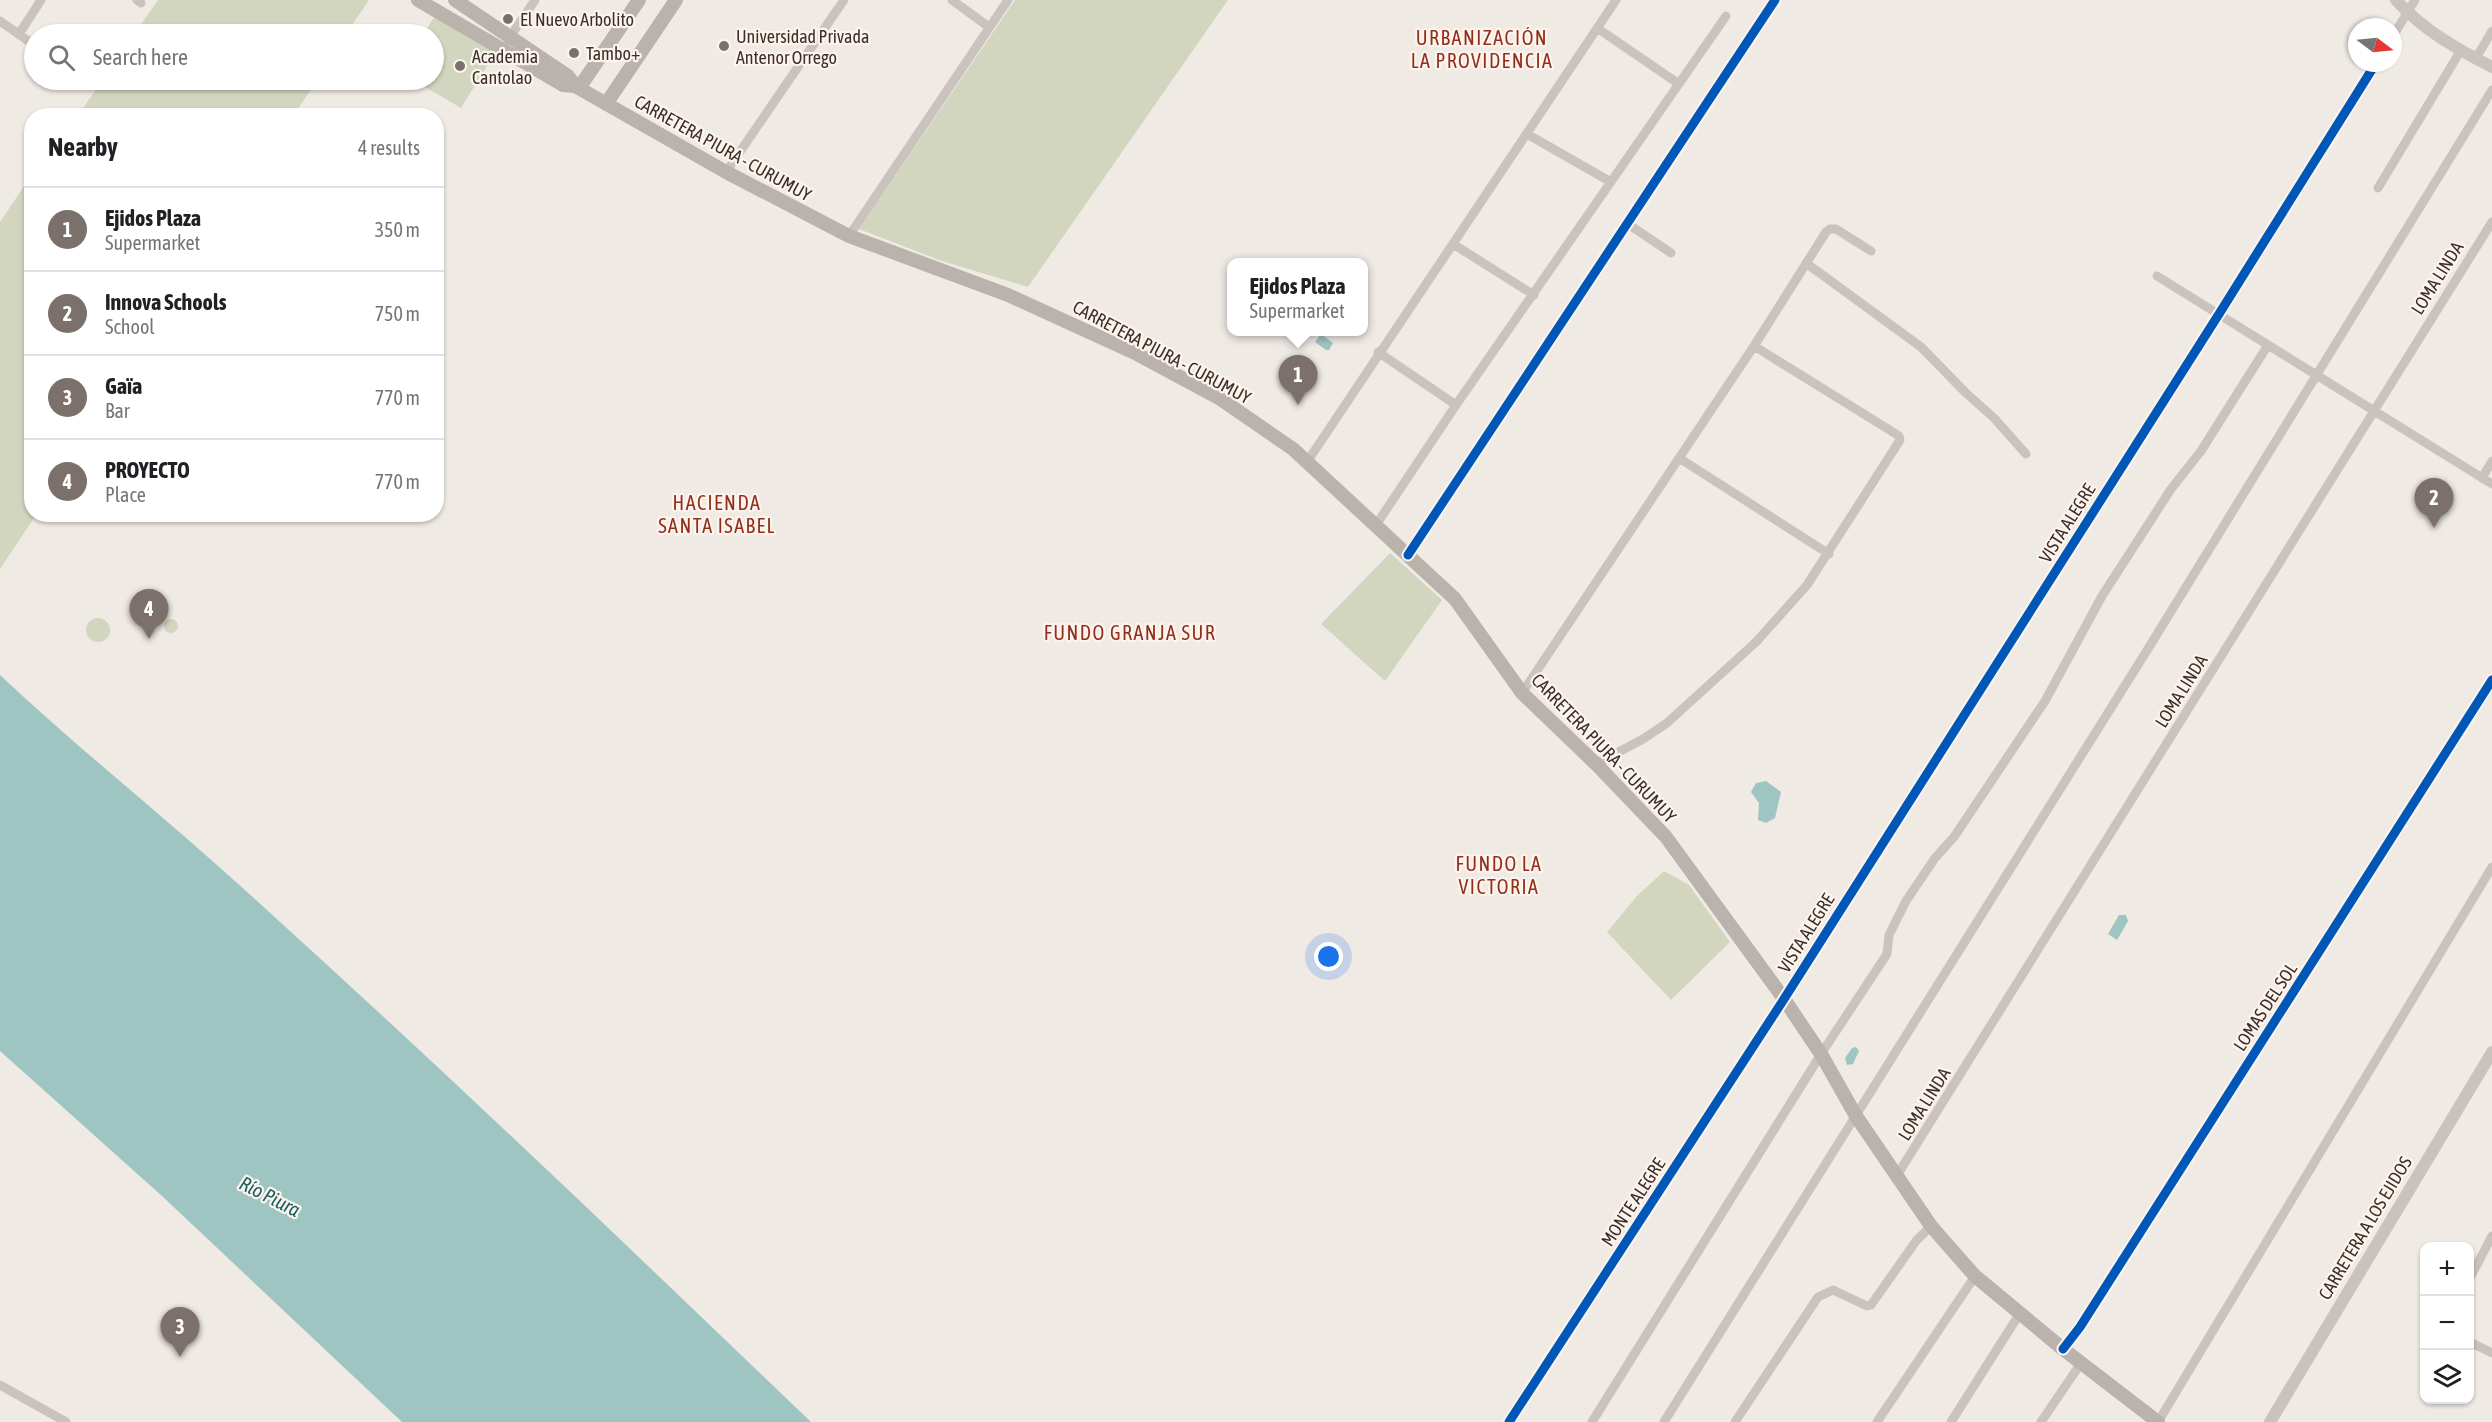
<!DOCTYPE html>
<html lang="en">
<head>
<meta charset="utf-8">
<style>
	:root { --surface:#fff; --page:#f6f6f6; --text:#202124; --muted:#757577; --line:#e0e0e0; --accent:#7b706b }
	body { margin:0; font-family:"Asap Condensed",sans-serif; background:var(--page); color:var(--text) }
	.controls { position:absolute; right:18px; bottom:18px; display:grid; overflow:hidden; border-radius:12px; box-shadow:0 2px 4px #0004 }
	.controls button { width:54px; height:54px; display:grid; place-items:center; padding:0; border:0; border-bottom:2px solid var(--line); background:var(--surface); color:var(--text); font:30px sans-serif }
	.compass { position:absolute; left:2348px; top:18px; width:54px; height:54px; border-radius:50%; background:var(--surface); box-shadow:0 2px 4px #0004; rotate:106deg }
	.you { position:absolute; left:1329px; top:957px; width:21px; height:21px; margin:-15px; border:4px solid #fff; border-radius:50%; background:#1a73e8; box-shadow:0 0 0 9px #1a73e833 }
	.badge { display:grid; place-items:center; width:39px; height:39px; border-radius:50%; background:var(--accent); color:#fff; font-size:20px; font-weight:700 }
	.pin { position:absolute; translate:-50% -50px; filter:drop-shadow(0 2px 3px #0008) }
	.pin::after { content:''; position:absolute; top:32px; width:21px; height:18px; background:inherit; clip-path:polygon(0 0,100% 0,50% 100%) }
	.popup { position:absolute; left:1227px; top:258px; width:141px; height:78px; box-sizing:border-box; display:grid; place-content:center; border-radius:12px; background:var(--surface); filter:drop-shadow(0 2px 4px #0005); font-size:20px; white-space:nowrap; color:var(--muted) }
	.popup b { font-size:22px; color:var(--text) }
	.popup::after { content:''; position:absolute; left:50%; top:100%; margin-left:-12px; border:12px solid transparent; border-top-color:var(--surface) }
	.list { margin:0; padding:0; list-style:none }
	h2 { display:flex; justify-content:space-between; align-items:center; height:78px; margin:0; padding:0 24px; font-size:26px }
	h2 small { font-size:20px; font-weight:400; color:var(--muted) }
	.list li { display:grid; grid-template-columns:39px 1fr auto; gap:18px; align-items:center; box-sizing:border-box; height:84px; padding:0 24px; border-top:2px solid var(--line) }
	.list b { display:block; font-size:22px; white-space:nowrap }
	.list p { margin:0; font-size:20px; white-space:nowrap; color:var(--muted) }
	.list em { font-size:20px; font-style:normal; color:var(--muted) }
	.icon { flex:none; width:33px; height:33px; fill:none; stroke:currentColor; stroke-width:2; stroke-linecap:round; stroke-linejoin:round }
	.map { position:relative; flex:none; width:2492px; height:1422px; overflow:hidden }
	.search { position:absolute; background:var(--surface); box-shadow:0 2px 4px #0004; left:24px; top:24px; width:420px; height:66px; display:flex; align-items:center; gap:15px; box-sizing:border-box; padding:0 21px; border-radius:33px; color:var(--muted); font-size:22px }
	.panel { position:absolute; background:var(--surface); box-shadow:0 2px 4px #0004; left:24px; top:108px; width:420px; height:414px; border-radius:24px }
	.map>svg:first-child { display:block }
	.green { fill:#d3d6be }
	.water { fill:#9fc5c2 }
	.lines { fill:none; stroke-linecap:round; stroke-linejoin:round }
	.minor { stroke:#cac2bd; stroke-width:9 }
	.tertiary { stroke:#cac2bd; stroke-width:12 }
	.secondary { stroke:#bab2ad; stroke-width:14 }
	.cycleway-casing { stroke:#fcf4ed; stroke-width:13 }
	.cycleway { stroke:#0057b8; stroke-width:9 }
	.poi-dot { fill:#7b706b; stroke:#fcf4ed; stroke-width:2 }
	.labels { text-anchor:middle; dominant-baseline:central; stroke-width:4.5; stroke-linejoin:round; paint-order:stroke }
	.poi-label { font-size:18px; fill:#3c2e2a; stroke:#fcf4ed; text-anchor:start }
	.street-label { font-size:18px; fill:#3c2e2a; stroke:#fcf4ed }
	.neighbourhood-label { font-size:20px; letter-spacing:1.5px; fill:#922f1c; stroke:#fcf4ed }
	.water-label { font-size:20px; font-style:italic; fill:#1b6160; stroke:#fcf4ed }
</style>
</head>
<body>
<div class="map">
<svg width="2492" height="1422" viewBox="0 0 2492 1422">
	<rect width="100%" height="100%" fill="#f0eae5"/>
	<path class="green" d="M 158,0 L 369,0 L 346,34 L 134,34 Z
		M 1015,0 L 1228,0 L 1028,287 L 939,260 L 859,229 Z
		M 434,17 L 495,53 L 461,108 L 413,80 L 434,80 L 434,34 L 424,34 Z
		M 103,80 L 317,80 L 294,115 L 78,115 Z
		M 31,176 L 32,514 L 36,515 L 0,569 L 0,222 Z
		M 1390,553 L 1442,600 L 1385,681 L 1321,624 Z
		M86 630a12 12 0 1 1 24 0a12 12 0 1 1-24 0Z
		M164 626a7 7 0 1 1 14 0a7 7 0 1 1-14 0Z
		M 1664,871 L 1689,885 L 1730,942 L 1671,1000 L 1607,932 L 1637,896 Z"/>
	<path class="water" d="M 1321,334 L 1333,343 L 1329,350 L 1326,350 L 1315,342 Z
		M 0,675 C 70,741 145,801 217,865 C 419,1046 615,1234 811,1422 L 402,1422 L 162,1196 L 0,1051 Z
		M 1766,781 L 1781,792 L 1775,818 L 1766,823 L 1758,820 L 1759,803 L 1751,792 L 1756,783 Z
		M 2119,915 L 2126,915 L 2128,921 L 2117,940 L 2108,934 Z
		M 1856,1047 L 1859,1051 L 1853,1064 L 1847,1065 L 1845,1058 L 1852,1048 Z"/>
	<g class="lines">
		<path class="minor" d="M 137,0 L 141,3
			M 952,0 L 989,27
			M 0,21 L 34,45
			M 1597,28 L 1679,84
			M 19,34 L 41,0
			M 2393,36 L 2415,0
			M 508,40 L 535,0
			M 2476,58 L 2492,31
			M 84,80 L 87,81
			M 1527,134 L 1611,182
			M 726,172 L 844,0
			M 2378,188 L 2461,50
			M 1628,224 L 1671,253
			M 849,236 L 1008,0
			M 1453,244 L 1534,295
			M 1806,263 L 1921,347 L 1966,393 L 1994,418 L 2026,454
			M 2157,276 L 2492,484
			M 1378,352 L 1456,405
			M 1679,458 L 1829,554
			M 1307,462 L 1616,0
			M 2482,478 L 2492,461
			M 1376,525 L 1456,405 L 1726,16
			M 1408,555 L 1775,0
			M 1522,693 L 1754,346 L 1826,232 L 1830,229 L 1836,229 L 1871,251
			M 1596,764 L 1643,739 L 1667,723 L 1756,642 L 1807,585 L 1900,440 L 1899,436 L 1888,429 L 1754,346
			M 1896,1177 L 2492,222
			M 2470,1278 L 2492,1236
			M 2470,1342 L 2492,1353
			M 2063,1349 L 2080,1327 L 2492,680
			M 0,1385 L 66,1422
			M 1509,1422 L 1784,999 L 2219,314 L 2376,63
			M 1592,1422 L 1821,1054 L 1887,954 L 1889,935 L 1906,901 L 1935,858 L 1954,837 L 2045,701 L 2102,596 L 2171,489 L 2201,451 L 2268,345
			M 1664,1422 L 2146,652 L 2492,90
			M 1735,1422 L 1818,1297 L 1833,1290 L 1867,1306 L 1871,1305 L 1916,1241 L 1931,1226
			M 1877,1422 L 1975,1276
			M 1951,1422 L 2020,1313
			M 2041,1422 L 2081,1363
			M 2158,1422 L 2492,867"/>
		<path class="tertiary" d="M 2396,0 C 2423,30 2457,49 2492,67
			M 2270,1422 L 2492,1052"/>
		<path class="secondary" d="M 418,0 L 563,85 L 575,86 L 726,172 L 849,236 L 1008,295 L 1137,354 L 1219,398 L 1293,449 L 1455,599 L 1522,693 L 1596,764 L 1666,837 L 1784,999 L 1821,1054 L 1856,1116 L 1931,1226 L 1975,1276 L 2063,1349 L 2158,1422
			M 455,0 L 568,76 L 575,86
			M 579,88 L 639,0
			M 606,104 L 676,0"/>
		<g class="cycleway-casing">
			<path id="cycleway" d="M 1408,555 L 1775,0
				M 2063,1349 L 2080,1327 L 2492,680
				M 1509,1422 L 1784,999 L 2219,314 L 2376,63"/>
		</g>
		<use href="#cycleway" class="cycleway"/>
	</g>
	<g class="poi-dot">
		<circle cx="508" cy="19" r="6"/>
		<circle cx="724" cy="46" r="6"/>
		<circle cx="574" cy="53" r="6"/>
		<circle cx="460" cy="66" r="6"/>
	</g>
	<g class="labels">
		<g class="poi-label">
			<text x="520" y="19">El Nuevo Arbolito</text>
			<text x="736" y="36">Universidad Privada<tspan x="736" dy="21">Antenor Orrego</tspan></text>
			<text x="586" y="53">Tambo+</text>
			<text x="472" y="56">Academia<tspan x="472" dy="21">Cantolao</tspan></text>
		</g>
		<g class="street-label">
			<text transform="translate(723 148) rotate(29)">CARRETERA PIURA - CURUMUY</text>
			<text transform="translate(2437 278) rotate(-58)">LOMA LINDA</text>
			<text transform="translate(1162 352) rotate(28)">CARRETERA PIURA - CURUMUY</text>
			<text transform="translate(2067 523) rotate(-58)">VISTA ALEGRE</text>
			<text transform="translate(2181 691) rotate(-58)">LOMA LINDA</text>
			<text transform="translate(1604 748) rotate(46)">CARRETERA PIURA - CURUMUY</text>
			<text transform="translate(1806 933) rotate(-58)">VISTA ALEGRE</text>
			<text transform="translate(2265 1007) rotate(-57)">LOMAS DEL SOL</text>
			<text transform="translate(1924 1104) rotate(-58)">LOMA LINDA</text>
			<text transform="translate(1633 1202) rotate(-57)">MONTE ALEGRE</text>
			<text transform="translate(2365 1228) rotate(-59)">CARRETERA A LOS EJIDOS</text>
		</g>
		<g class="neighbourhood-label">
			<text x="1482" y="37">URBANIZACIÓN<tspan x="1482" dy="23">LA PROVIDENCIA</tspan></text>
			<text x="717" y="502">HACIENDA<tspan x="717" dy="23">SANTA ISABEL</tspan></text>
			<text x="1130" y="632">FUNDO GRANJA SUR</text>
			<text x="1499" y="863">FUNDO LA<tspan x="1499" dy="23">VICTORIA</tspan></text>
		</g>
		<g class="water-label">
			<text transform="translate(270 1196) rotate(27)">Río Piura</text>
		</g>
	</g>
</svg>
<div class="controls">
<button>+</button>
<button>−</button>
<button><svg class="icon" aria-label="layers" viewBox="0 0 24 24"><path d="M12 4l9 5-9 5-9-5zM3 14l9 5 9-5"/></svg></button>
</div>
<svg class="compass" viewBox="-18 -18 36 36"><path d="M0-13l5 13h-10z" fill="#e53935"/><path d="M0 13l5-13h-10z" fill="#757577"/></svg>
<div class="you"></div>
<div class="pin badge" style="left:1298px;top:405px">1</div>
<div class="popup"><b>Ejidos Plaza</b>Supermarket</div>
<div class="pin badge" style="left:2434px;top:528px">2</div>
<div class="pin badge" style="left:180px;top:1357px">3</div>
<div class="pin badge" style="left:149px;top:639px">4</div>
<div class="search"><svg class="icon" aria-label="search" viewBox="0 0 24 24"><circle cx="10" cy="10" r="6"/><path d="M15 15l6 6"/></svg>Search here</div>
<section class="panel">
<h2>Nearby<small>4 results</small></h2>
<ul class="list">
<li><span class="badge">1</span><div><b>Ejidos Plaza</b><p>Supermarket</p></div><em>350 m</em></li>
<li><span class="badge">2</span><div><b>Innova Schools</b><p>School</p></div><em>750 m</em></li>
<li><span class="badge">3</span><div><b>Gaïa</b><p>Bar</p></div><em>770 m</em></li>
<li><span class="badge">4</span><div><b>PROYECTO</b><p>Place</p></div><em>770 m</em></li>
</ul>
</section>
</div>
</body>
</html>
